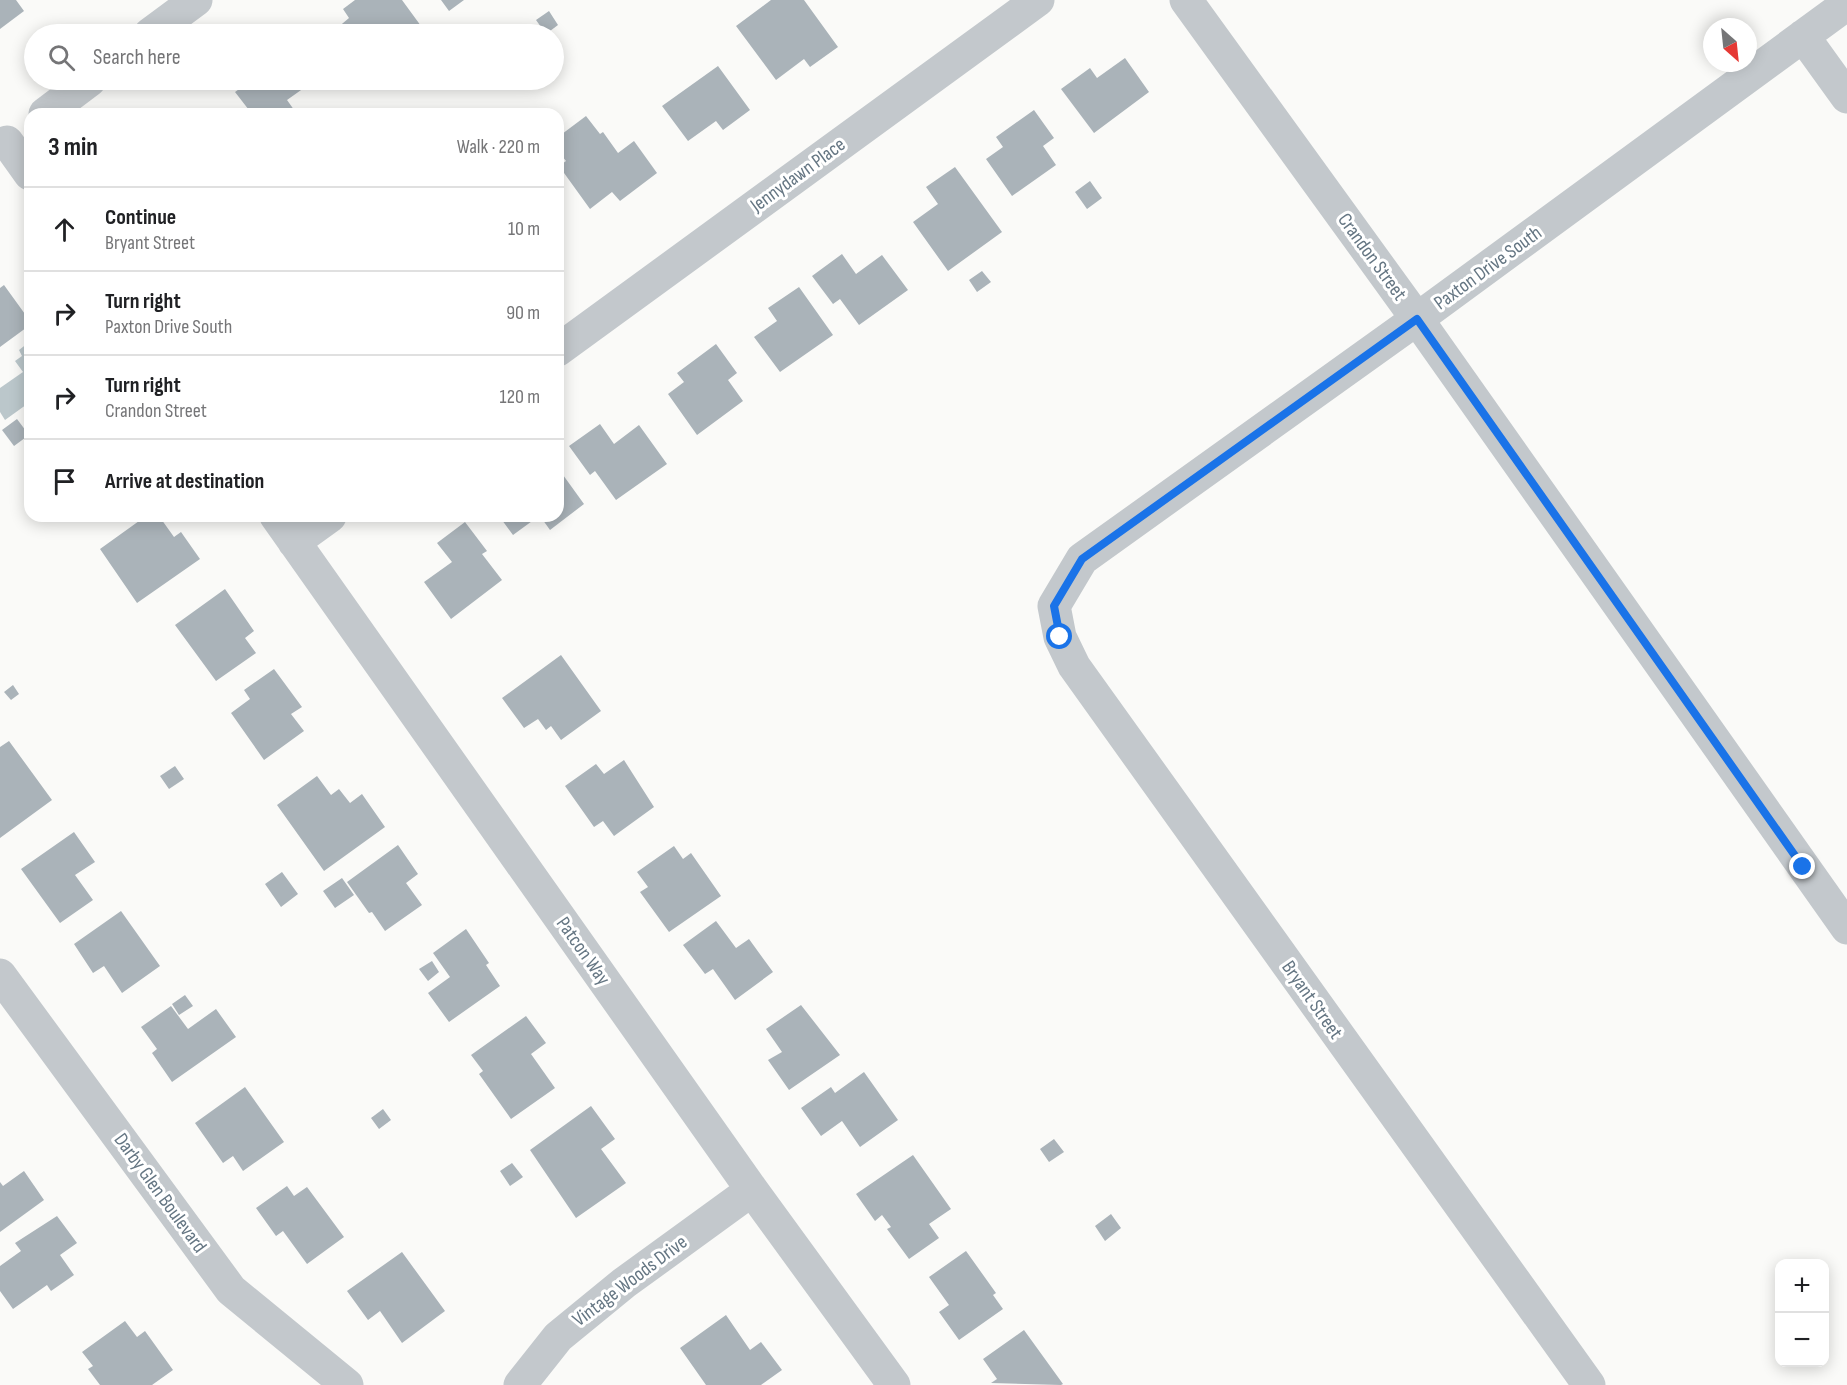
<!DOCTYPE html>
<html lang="en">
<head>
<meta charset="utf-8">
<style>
	:root { --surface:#fff; --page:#f6f6f6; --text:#202124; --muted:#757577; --line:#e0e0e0 }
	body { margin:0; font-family:"Sofia Sans Condensed",sans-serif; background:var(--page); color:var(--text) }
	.controls { position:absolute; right:18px; bottom:18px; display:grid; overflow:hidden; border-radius:12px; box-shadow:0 3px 15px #0003 }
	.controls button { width:54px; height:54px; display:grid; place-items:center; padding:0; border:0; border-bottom:2px solid var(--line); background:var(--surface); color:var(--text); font:30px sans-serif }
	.compass { position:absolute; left:1703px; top:18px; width:54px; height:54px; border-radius:50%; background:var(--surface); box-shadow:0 3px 15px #0003; rotate:153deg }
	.stop { position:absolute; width:18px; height:18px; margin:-14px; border:4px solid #1a73e8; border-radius:50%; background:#fff }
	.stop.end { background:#1a73e8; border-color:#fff; box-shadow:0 2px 6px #0008 }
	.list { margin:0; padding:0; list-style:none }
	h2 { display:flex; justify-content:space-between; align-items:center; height:78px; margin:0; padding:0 24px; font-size:26px }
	h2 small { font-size:20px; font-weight:400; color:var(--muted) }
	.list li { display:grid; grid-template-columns:39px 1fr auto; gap:18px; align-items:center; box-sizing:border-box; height:84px; padding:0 24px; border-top:2px solid var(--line) }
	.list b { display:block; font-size:22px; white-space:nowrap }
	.list p { margin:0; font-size:20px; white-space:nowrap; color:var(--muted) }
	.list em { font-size:20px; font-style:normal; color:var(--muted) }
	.icon { flex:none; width:33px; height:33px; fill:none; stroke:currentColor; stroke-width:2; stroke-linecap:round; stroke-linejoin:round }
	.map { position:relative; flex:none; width:1847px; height:1385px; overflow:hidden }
	.search { position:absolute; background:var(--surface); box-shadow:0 3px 15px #0003; left:24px; top:24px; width:540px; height:66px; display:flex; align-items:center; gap:15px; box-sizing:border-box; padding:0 21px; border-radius:33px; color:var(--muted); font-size:22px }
	.panel { position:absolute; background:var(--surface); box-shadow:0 3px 15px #0003; left:24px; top:108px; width:540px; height:414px; border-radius:18px }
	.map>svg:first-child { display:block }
	.water { fill:#bbc7cb }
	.building { fill:#aab3b9 }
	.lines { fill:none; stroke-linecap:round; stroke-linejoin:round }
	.minor { stroke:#c3c8cc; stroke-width:33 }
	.route { stroke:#1a73e8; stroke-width:8 }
	.labels { text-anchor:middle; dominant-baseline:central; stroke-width:6; stroke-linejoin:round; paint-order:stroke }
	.street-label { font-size:20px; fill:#657683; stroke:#fff }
</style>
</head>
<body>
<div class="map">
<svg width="1847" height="1385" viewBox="0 0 1847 1385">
	<rect width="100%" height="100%" fill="#fafaf8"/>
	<path class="water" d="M 28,343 L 30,402 L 5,420 L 0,412 L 0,388 L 23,372 L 15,361 L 22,356 L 19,350 Z"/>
	<path class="building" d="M 0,0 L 16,0 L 24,11 L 0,29 Z
		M 355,0 L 402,0 L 421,26 L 409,34 L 330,34 L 349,18 L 343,9 Z
		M 441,0 L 464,0 L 449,11 Z
		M 771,0 L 804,0 L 838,47 L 810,67 L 804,59 L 776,80 L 736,26 Z
		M 549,11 L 558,25 L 546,34 L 536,20 Z
		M 1125,58 L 1149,92 L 1094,133 L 1061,89 L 1090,68 L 1097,78 Z
		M 718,66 L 750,110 L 723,130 L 716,121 L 688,141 L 662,106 Z
		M 252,80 L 308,80 L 311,83 L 287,100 L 297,114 L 252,114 L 235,92 Z
		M 1034,110 L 1054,138 L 1043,146 L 1056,165 L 1012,196 L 986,159 L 1003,147 L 996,137 Z
		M 586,116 L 600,134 L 603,132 L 618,153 L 634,141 L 657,173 L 620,201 L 612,192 L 590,209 L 559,166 L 566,161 L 558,151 L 558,137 Z
		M 955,167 L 1002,232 L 948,271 L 913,222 L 938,204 L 926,187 Z
		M 1090,181 L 1102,198 L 1087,209 L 1075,192 Z
		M 842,254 L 856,274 L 882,255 L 908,290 L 859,325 L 840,299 L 833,304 L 812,276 Z
		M 982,271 L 991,282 L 977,292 L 969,280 Z
		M 4,285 L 30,321 L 30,325 L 0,347 L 0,288 Z
		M 799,287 L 833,335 L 780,372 L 754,337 L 777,321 L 768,308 Z
		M 716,344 L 737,373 L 728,380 L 743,401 L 697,435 L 668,394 L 684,382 L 677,373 Z
		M 17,419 L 29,435 L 14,446 L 2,430 Z
		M 600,424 L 614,444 L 639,425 L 667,464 L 616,500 L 595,471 L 590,475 L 569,446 Z
		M 558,468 L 584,504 L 550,530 L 540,516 L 558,516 Z
		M 146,516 L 159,516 L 174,537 L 181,532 L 200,559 L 137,603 L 100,549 Z
		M 499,516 L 539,516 L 513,535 Z
		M 465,522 L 487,551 L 482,554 L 502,580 L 451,619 L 424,582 L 452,562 L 437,543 Z
		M 225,589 L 254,631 L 245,638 L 256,653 L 216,681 L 175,625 Z
		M 561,655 L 601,711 L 561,740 L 551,726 L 546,730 L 538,719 L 524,728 L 502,698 Z
		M 274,669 L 302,707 L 291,714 L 304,731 L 264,760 L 231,713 L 250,699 L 244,690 Z
		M 13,685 L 19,694 L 11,700 L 4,692 Z
		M 9,741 L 52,800 L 0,838 L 0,747 Z
		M 624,760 L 654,807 L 614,836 L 603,821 L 594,827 L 565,786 L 596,764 L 604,774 Z
		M 175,766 L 184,779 L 169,789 L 160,776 Z
		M 317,776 L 331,795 L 339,789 L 350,803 L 362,794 L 385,827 L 324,871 L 277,805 Z
		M 74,832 L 95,862 L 75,875 L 93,900 L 60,923 L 21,869 Z
		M 398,845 L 418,874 L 406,883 L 422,905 L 385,931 L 372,912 L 369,913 L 347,882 Z
		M 674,846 L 683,859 L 691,853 L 721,896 L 669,932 L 640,892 L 648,887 L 637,872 Z
		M 282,872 L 298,894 L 281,907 L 265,884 Z
		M 342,878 L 354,895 L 335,908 L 323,891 Z
		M 121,911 L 160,966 L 122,993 L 104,966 L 93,973 L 74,944 Z
		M 716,921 L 736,948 L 749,939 L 773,972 L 735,1000 L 713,969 L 705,974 L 683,945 Z
		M 466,929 L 489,963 L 486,965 L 500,986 L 449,1022 L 428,993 L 450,977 L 433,953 Z
		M 432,961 L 439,972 L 428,981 L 419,969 Z
		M 185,995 L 193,1006 L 179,1015 L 172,1004 Z
		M 801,1005 L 840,1055 L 789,1090 L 768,1060 L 782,1052 L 766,1029 Z
		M 171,1006 L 188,1029 L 216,1009 L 236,1037 L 172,1082 L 152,1053 L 157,1049 L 141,1027 Z
		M 526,1016 L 546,1043 L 531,1054 L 555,1088 L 511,1119 L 479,1074 L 483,1071 L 471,1055 Z
		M 864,1072 L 898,1120 L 860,1147 L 842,1121 L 821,1136 L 801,1108 L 831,1087 L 835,1093 Z
		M 245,1087 L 284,1142 L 243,1171 L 233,1156 L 223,1163 L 195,1123 Z
		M 591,1106 L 615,1139 L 601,1149 L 626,1183 L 576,1218 L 530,1150 Z
		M 383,1109 L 391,1120 L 379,1129 L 371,1118 Z
		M 1054,1139 L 1064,1152 L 1049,1162 L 1040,1149 Z
		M 913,1155 L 951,1209 L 929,1224 L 939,1238 L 909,1259 L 887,1229 L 891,1227 L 882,1215 L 875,1221 L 856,1194 Z
		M 512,1163 L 523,1177 L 510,1186 L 500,1171 Z
		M 24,1171 L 44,1200 L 0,1232 L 0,1182 L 3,1186 Z
		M 287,1186 L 294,1196 L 307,1187 L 344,1237 L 307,1264 L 283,1231 L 276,1236 L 256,1208 Z
		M 1111,1214 L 1121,1228 L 1105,1241 L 1095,1226 Z
		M 57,1216 L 77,1243 L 60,1255 L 74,1275 L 51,1291 L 47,1285 L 13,1309 L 0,1291 L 0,1266 L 21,1251 L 15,1243 Z
		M 966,1251 L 996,1293 L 993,1295 L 1003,1309 L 959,1340 L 939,1312 L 949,1305 L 929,1277 Z
		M 402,1252 L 445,1311 L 402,1343 L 380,1311 L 368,1320 L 347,1291 Z
		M 726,1315 L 750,1350 L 761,1342 L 782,1370 L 761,1385 L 706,1385 L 680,1348 Z
		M 125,1321 L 137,1337 L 145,1331 L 173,1370 L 152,1385 L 100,1385 L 88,1369 L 93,1366 L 82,1352 Z
		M 1024,1330 L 1063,1384 L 1061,1385 L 991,1383 L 997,1379 L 983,1359 Z"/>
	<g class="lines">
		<path class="minor" d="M 1186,0 L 1417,319 L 1847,928
			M 150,34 L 196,0
			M 1803,36 L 1847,97
			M 45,114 L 90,80
			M 7,142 L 30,174
			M 558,350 L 1038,0
			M 276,516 L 752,1190 L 894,1385
			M 294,542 L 330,516
			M 0,975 L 231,1290 L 347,1385
			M 520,1385 L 558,1337 L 624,1283 L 752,1190
			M 1589,1385 L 1074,666 L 1060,637 L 1054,606 L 1082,559 L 1417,319 L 1847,4"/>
	</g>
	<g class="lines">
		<path class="route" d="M 1060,637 L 1054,606 L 1082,559 L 1417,319 L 1803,867"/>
	</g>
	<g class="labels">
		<g class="street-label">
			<text transform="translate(798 175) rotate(-36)">Jennydawn Place</text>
			<text transform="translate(1372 257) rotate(54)">Crandon Street</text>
			<text transform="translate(1488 268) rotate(-36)">Paxton Drive South</text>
			<text transform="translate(583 951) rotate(55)">Patcon Way</text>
			<text transform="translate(1312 1000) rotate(55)">Bryant Street</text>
			<text transform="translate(160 1193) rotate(54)">Darby Glen Boulevard</text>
			<text transform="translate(630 1281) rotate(-37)">Vintage Woods Drive</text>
		</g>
	</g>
</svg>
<div class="controls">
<button>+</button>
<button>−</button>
</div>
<svg class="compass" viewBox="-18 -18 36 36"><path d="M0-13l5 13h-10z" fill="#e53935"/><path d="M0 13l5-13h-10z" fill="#757577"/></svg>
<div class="stop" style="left:1060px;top:637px"></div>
<div class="stop end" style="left:1803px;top:867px"></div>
<div class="search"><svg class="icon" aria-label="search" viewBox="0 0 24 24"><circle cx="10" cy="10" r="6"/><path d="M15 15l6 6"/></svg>Search here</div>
<section class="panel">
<h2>3 min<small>Walk · 220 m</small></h2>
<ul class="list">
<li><svg class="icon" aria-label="ahead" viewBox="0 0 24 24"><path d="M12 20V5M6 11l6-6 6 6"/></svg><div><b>Continue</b><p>Bryant Street</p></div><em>10 m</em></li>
<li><svg class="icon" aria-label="right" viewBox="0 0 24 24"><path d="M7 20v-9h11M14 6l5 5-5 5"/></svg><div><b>Turn right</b><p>Paxton Drive South</p></div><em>90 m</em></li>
<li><svg class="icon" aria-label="right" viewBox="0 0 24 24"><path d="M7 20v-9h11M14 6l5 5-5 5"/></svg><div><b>Turn right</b><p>Crandon Street</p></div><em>120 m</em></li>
<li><svg class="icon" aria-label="arrive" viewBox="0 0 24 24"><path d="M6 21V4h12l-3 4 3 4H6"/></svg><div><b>Arrive at destination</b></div></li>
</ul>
</section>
</div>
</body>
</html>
